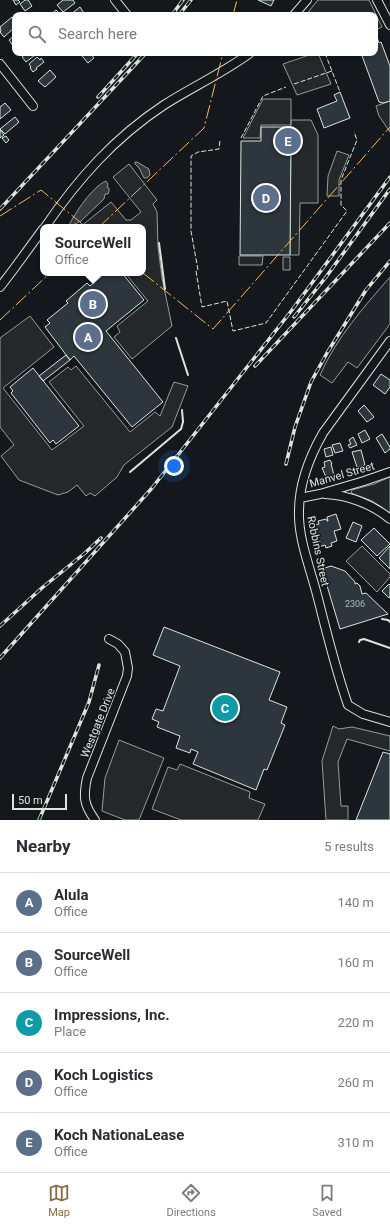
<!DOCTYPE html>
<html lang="en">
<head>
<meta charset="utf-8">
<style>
	:root { --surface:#fff; --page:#f7f7f7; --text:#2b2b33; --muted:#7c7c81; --line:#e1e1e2; --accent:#8a6a3f }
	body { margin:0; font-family:Roboto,sans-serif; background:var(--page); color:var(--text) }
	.scale { position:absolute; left:12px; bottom:10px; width:55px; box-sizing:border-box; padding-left:4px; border:2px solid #d8e6dc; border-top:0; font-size:11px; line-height:14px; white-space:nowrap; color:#d8e6dc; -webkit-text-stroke:3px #14181c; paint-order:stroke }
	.you { position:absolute; left:174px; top:466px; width:14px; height:14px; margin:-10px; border:3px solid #fff; border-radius:50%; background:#1a73e8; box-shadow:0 0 0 6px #1a73e833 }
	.badge { display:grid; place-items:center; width:26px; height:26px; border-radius:50%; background:var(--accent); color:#fff; font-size:13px; font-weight:700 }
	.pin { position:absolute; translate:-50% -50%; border:2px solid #fff; box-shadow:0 1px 4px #0006 }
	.popup { position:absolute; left:40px; top:224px; width:106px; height:52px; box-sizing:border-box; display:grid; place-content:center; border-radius:8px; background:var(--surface); filter:drop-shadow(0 1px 3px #0005); font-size:13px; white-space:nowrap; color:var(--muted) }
	.popup b { font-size:15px; color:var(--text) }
	.popup::after { content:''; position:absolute; left:50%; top:100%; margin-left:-8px; border:8px solid transparent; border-top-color:var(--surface) }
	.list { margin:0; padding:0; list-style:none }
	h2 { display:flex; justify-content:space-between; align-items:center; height:52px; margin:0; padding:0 16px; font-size:17px }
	h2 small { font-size:13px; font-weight:400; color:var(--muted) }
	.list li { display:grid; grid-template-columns:26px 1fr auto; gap:12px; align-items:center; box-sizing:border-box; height:60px; padding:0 16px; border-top:1px solid var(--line) }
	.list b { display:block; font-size:15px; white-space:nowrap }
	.list p { margin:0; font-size:13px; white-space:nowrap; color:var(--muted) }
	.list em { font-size:13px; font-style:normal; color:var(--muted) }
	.icon { flex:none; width:22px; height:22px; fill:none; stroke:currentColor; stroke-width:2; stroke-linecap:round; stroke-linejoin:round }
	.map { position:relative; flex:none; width:390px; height:820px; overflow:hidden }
	.search { position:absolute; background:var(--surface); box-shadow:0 2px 6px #0003; left:12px; right:12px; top:12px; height:44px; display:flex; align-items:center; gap:10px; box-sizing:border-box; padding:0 14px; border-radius:8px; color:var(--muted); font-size:15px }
	.sheet { height:352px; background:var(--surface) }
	nav { display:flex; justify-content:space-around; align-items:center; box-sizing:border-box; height:56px; border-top:1px solid var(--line); background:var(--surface); font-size:11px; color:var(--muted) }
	nav a { display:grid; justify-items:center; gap:2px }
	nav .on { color:var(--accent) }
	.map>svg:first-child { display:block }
	.green { fill:#202428; stroke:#939e99 }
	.parking { fill:#24282b; stroke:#939e99 }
	.water { fill:#363b3e; stroke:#939e99 }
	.building { fill:#2c363c; stroke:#d8e6dc }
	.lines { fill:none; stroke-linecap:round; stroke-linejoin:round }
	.minor-casing { stroke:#d8e6dc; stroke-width:10 }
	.minor { stroke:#14181c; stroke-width:8 }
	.rail-casing { stroke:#d8e6dc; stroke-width:3.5 }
	.rail { stroke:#14181c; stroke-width:2; stroke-dasharray:6; stroke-linecap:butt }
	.fence { stroke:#d8e6dc; stroke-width:1; stroke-dasharray:5 2; stroke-linecap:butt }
	.wall { stroke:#d8e6dc; stroke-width:2 }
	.power { stroke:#ffb74d; stroke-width:1; stroke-dasharray:14 3 2 3; stroke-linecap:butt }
	.labels { text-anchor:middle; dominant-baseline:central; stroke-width:3; stroke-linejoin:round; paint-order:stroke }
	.number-label { font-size:9px; fill:#adbab4 }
	.street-label { font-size:11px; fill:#d8e6dc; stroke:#14181c }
</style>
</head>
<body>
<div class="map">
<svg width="390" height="820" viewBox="0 0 390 820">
	<rect width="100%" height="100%" fill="#14181c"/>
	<path class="green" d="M 318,0 L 369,0 L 382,27 L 375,30 L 375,15 L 308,15 L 309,11 Z
		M 390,277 L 390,324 L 357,368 L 348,362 L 332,383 L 320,375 C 337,337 363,308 390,277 Z
		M 390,477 L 390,513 L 372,501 L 351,493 L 352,490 L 374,484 Z"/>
	<path class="parking" d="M 315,53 L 318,53 L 331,84 L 297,95 L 283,64 Z
		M 263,99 L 291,99 L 291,125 L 261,125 L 260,138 L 243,138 Z
		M 390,101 L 390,132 L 379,116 L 376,106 Z
		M 291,120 L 311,120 L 318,135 L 318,203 L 300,203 L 299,255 L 290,255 Z
		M 337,151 L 349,155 L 339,180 L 339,196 L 327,196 L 328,176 Z
		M 129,164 L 157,200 L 153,204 L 157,212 L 158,247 L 162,278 L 172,326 L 132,359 L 114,337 L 120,332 L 117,326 L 148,301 L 125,273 L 143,273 L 143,227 L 80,227 L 111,202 L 126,220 L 131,220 L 141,212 L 113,177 Z
		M 239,256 L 263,256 L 262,265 L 239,265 Z
		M 283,257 L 290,257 L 290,270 L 283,270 Z
		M 30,316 L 54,347 L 3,388 L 52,450 L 84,426 L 49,382 L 68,367 L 71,370 L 76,366 L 130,432 L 155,412 L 160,416 L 174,382 L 188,386 L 172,427 L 124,465 L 117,477 L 95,496 L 90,493 L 86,496 L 77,485 L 68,492 L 58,495 L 19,480 L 1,456 L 14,445 L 0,427 L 0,338 Z
		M 362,546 L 390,574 L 390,577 L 377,592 L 346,561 Z
		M 333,726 L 339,729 L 352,727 L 390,736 L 390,751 L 347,739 L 338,762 L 341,806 L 348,806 L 348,820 L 326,820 L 322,761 Z
		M 119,740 L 164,758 L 139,820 L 125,820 L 102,811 L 105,778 Z
		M 180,764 L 250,792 L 249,798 L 265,804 L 258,820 L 181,820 L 152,809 L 168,767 L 177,770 Z"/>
	<path class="water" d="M 135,162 L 137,162 L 149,169 L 150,175 L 147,178 L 144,178 L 139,168 L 135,164 Z
		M 106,181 L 108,184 L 107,187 L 109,188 L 109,191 L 108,194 L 105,194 L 104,199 L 81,221 L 68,227 C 75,213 92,187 106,181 Z"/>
	<path class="building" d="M 13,0 L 18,0 L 20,2 L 16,5 Z
		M 25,0 L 28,0 L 32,6 L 25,11 L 20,4 Z
		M 63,0 L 73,0 L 75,3 L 63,12 L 57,5 Z
		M 258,0 L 274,0 L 271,6 Z
		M 80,7 L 85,15 L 70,15 Z
		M 56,10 L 60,14 L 58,15 L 50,15 Z
		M 12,17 L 15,21 L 13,24 L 15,27 L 4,37 L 0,32 L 1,31 L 0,27 Z
		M 15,35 L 15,47 L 14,47 L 9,40 Z
		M 375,36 L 377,37 L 379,43 L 381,42 L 390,66 L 390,101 L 383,103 L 379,102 L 361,53 L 375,53 Z
		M 27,53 L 38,53 L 26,62 L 22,57 Z
		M 86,53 L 90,53 L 94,58 L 88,63 L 82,56 Z
		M 37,57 L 40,60 L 41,58 L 44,62 L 36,68 L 37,69 L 33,72 L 30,68 L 31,67 L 29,64 Z
		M 50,70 L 56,77 L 45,87 L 38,81 Z
		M 340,92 L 350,118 L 324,128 L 317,109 L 337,101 L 334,95 Z
		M 5,103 L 11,110 L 0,119 L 0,107 Z
		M 15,117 L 19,122 L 5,134 L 0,129 Z
		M 261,127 L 286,127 L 286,140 L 291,140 L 290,255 L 240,255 L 241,141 L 261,141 Z
		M 0,130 L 4,135 L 0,138 Z
		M 6,136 L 9,140 L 6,143 L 2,138 Z
		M 105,273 L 122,273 L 144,300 L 106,331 L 163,402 L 132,427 L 74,356 L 70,360 L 45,327 L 50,323 L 47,320 L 68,303 L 66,301 L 87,283 L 90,286 Z
		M 66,355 L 70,360 L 43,381 L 39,376 Z
		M 33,368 L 79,426 L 56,444 L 53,440 L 50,443 L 11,393 L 13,391 L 10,387 Z
		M 381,374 L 390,380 L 390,387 L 385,394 L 373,385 Z
		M 364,405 L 374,417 L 367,422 L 358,411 Z
		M 365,430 L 370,439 L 362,443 L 358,434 Z
		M 382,434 L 390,447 L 390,449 L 385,453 L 376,438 Z
		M 353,437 L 357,445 L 350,448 L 348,445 L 351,444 L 349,440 Z
		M 340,443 L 343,451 L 335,453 L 332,445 Z
		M 331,447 L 333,455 L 326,457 L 324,449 Z
		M 361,450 L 365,465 L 357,467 L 352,452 Z
		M 330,460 L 332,464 L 331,464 L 334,475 L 326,477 L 322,468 L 325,467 L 324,462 Z
		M 336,514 L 341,529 L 334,531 L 337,541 L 331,543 L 332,546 L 326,548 L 325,545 L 319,547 L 313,525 L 319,524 L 318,521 L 326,519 L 327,521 L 328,521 L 327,517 Z
		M 353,522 L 362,526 L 356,542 L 346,538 Z
		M 374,528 L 390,544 L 377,556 L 361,540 Z
		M 390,546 L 390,569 L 379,558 Z
		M 331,566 L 345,571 L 355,582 L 355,584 L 357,583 L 360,586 L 362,594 L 366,593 L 388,614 L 340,629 L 322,569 Z
		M 389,584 L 390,585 L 390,596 L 389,598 L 382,591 Z
		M 164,627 L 280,672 L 269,700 L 287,707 L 281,723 L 285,725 L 267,770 L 264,769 L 256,790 L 193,764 L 198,752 L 191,749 L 190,753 L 176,748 L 180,736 L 157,727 L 159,722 L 152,719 L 156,709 L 163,711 L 180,666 L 153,655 Z
		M 383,752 L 390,754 L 390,820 L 356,820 Z"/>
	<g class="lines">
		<g class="minor-casing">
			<path id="minor" d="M 115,0 L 127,15
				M 377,0 L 390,25
				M 294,15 L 307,0
				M 0,64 L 33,106
				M 45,227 C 78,179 114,138 164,105 C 192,87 223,73 250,53
				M 0,287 L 13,270 L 43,229
				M 390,341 L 323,433 C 310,456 299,484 299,511 C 298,537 309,565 316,591 C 326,629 335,668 348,705 L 363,714 L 390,722
				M 325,494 C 348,495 372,504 390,519
				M 300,498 L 320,494 L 364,481 L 390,472
				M 95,820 C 84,805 83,797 87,778 L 127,676 L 128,668 L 125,652 L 118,644 L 109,639"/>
		</g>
		<use href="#minor" class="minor"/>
		<g class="rail-casing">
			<path id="rail" d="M 172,15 L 183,0
				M 179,15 L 191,0
				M 98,97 L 138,53
				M 0,209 L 146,53
				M 294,317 L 326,277 L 390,189
				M 255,366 L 390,223
				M 286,464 L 295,427 L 311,382 L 327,353 L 366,290 L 390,261
				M 0,626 L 43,587 L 85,553 L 101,538
				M 0,658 L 152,488 L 292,310 L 390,177
				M 39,820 L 89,702 L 99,665"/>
		</g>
		<use href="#rail" class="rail"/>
		<path class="fence" d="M 325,53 L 340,92
			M 294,84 L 332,71
			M 241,138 L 263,96 L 286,87
			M 220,141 L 219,149 L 198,152 L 191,156 L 191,231 L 198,270 L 196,271 L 202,307 L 227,301 L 233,331 L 266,323 L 347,211 L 341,205 L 341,180 L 357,140 L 354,132"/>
		<path class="wall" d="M 159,243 L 165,289
			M 176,338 L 188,375
			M 130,472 L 181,429 L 183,422 L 182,410 L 183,421
			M 382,619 L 388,620 L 390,622
			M 359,642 L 360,640 L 364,639 L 390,648"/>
		<path class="power" d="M 233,15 L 237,0
			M 0,216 L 41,190 L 86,227
			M 99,227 L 204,128 L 223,53
			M 143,273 L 213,329 L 390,127
			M 0,320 L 50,273"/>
	</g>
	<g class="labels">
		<g class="number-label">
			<text x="355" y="604">2306</text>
		</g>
		<g class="street-label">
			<text transform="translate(342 475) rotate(-16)">Manvel Street</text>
			<text transform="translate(318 551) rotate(78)">Robbins Street</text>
			<text transform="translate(98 723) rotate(-68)">Westgate Drive</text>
		</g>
	</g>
</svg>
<div class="scale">50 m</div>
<div class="you"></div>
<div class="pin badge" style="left:88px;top:337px;background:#5c6f8a">A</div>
<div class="pin badge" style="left:93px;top:304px;background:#5c6f8a">B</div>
<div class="popup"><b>SourceWell</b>Office</div>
<div class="pin badge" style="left:225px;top:708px;background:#0f9aa8">C</div>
<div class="pin badge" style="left:266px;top:198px;background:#5c6f8a">D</div>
<div class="pin badge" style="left:288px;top:141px;background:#5c6f8a">E</div>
<div class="search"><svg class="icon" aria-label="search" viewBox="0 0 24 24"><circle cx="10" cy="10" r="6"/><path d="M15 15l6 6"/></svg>Search here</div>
</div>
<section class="sheet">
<h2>Nearby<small>5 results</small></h2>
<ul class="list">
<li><span class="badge" style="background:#5c6f8a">A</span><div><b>Alula</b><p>Office</p></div><em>140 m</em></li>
<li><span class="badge" style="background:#5c6f8a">B</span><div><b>SourceWell</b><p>Office</p></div><em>160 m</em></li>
<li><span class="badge" style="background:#0f9aa8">C</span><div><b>Impressions, Inc.</b><p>Place</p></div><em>220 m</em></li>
<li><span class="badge" style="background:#5c6f8a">D</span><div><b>Koch Logistics</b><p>Office</p></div><em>260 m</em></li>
<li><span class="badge" style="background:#5c6f8a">E</span><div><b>Koch NationaLease</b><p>Office</p></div><em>310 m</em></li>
</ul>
</section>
<nav>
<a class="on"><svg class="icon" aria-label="map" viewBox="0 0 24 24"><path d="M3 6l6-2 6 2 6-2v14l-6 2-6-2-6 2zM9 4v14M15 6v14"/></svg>Map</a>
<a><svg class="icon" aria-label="directions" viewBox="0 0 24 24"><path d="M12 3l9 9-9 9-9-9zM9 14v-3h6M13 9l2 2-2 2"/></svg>Directions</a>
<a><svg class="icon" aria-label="saved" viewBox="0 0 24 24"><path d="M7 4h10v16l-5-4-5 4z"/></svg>Saved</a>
</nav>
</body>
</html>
